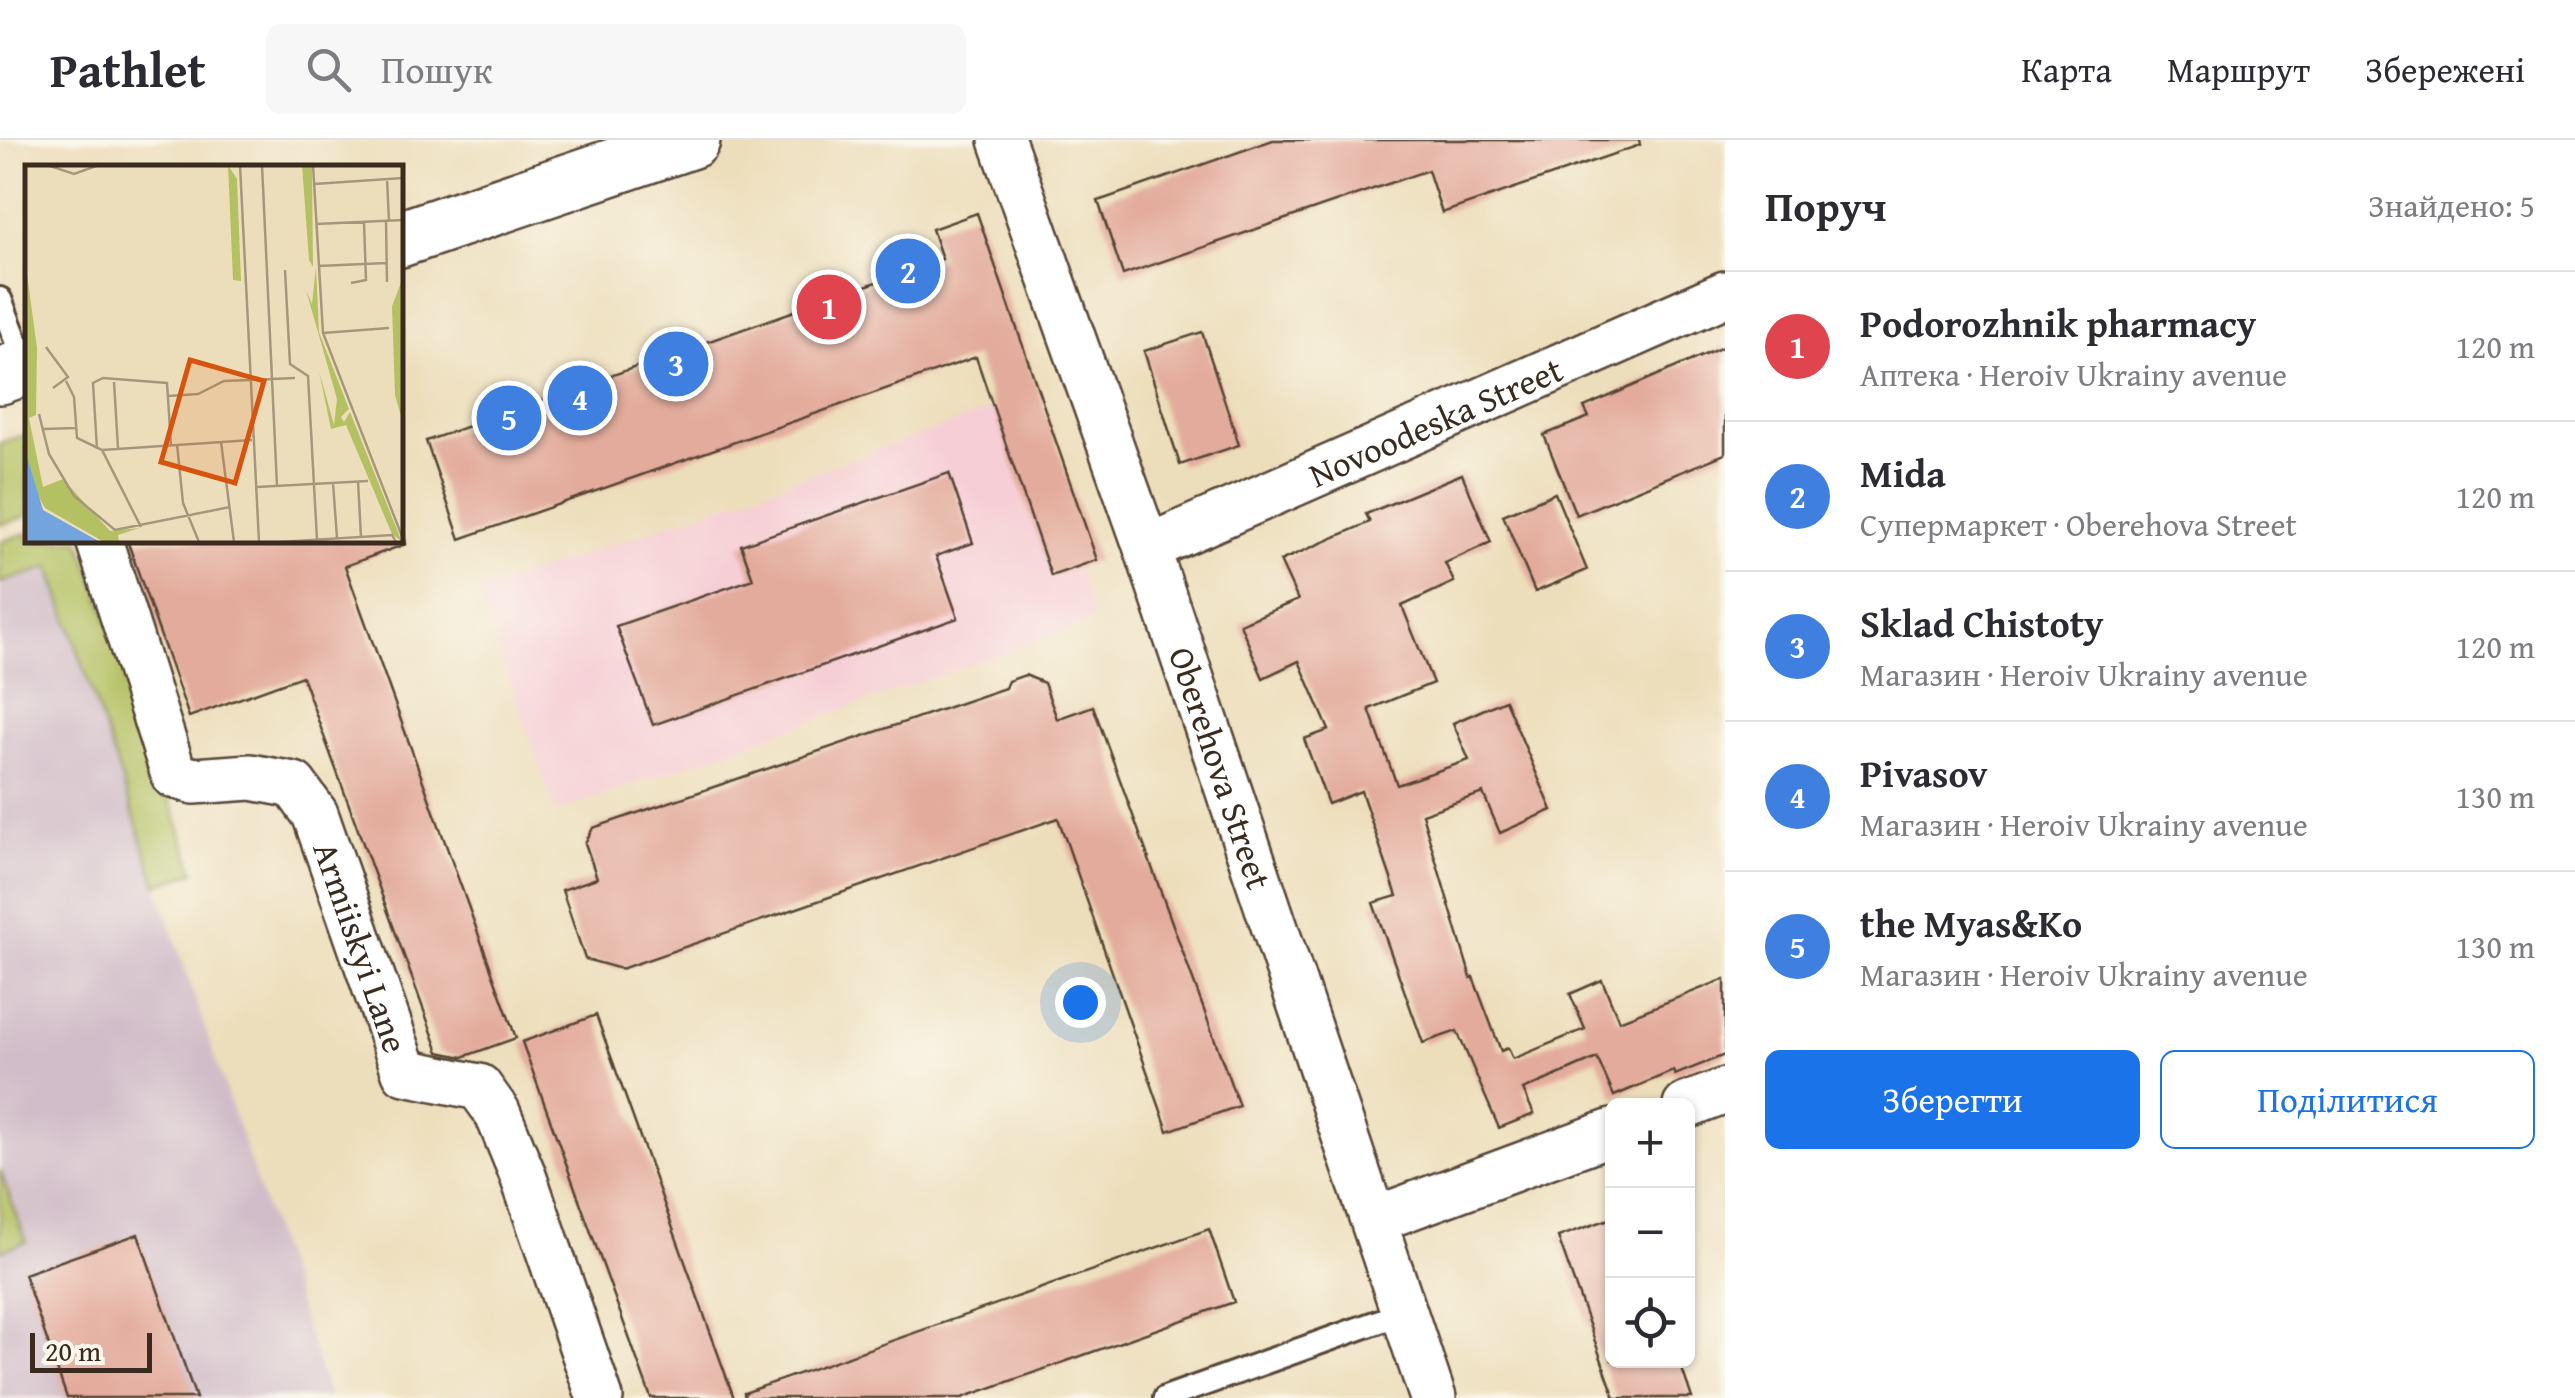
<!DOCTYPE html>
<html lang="uk">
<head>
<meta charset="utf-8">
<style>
	:root { --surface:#fff; --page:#f7f7f7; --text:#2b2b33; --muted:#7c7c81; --line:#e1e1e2; --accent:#1a73e8 }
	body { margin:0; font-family:"Gentium Book Plus",serif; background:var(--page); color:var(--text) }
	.controls { position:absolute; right:30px; bottom:30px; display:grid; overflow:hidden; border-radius:15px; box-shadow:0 2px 8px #0004 }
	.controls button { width:90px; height:90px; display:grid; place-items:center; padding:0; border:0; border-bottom:2px solid var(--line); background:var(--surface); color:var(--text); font:50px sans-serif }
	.scale { position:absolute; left:30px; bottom:25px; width:122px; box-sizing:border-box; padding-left:10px; border:5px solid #3b2a1e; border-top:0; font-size:28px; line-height:35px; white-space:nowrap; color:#3b2a1e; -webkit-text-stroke:8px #fbf7ec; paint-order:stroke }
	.you { position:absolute; left:1080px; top:862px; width:35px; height:35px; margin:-25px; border:8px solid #fff; border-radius:50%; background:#1a73e8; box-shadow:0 0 0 15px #1a73e833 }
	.badge { display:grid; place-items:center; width:65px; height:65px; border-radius:50%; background:var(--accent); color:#fff; font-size:32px; font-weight:700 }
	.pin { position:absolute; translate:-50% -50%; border:5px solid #fff; box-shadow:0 2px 10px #0006 }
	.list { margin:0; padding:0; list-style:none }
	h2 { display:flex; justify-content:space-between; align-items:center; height:130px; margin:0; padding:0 40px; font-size:42px }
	h2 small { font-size:32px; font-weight:400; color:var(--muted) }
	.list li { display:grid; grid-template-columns:65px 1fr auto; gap:30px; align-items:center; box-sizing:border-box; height:150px; padding:0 40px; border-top:2px solid var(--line) }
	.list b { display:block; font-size:38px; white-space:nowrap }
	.list p { margin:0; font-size:32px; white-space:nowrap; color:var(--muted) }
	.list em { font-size:32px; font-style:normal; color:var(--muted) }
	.actions { display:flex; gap:20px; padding:30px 40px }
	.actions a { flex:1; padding:22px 0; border:2px solid var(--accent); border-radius:15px; text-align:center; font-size:35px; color:var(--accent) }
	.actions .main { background:var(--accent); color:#fff }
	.icon { flex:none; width:55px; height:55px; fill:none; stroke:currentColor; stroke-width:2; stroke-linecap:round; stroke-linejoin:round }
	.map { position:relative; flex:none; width:1725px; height:1258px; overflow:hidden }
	header { display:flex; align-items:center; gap:60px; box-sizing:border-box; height:140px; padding:0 50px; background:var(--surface); border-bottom:2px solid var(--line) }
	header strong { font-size:48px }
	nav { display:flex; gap:55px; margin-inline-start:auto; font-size:35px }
	.search { width:700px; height:90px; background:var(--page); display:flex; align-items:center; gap:25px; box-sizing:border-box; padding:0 35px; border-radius:15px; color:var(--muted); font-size:38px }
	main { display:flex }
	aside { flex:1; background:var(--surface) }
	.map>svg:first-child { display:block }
	.built { fill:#f6cfd6 }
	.industrial { fill:#d1bdc9 }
	.green { fill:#b4c163; stroke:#787640; stroke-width:2.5 }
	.building { fill:#e3ab9b }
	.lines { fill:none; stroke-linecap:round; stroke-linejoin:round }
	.service-casing { stroke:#564536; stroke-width:28 }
	.minor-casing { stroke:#564536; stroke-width:50 }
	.trunk-casing { stroke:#564536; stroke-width:60 }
	.service { stroke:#fff; stroke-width:22 }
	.minor { stroke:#fff; stroke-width:45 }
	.trunk { stroke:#fff; stroke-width:55 }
	.labels { text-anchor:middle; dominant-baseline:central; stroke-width:8; stroke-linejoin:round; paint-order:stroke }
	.street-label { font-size:35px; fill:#3b2a1e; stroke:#fbf7ec }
	.inset-road { fill:none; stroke:#a6967c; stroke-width:2.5 }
	.view { fill:#d7540e; fill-opacity:0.15; stroke:#d7540e; stroke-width:5 }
	.inset-edge { fill:none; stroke:#3b2a1e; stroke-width:5 }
</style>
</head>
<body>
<header>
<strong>Pathlet</strong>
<div class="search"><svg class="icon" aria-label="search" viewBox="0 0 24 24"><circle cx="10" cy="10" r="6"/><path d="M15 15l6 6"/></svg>Пошук</div>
<nav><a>Карта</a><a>Маршрут</a><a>Збережені</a></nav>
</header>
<main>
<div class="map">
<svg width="1725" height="1258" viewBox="0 0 1725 1258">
	<rect width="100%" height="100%" fill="#fbf7ec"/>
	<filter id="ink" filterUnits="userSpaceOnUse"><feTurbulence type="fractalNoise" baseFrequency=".01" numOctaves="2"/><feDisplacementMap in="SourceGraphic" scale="20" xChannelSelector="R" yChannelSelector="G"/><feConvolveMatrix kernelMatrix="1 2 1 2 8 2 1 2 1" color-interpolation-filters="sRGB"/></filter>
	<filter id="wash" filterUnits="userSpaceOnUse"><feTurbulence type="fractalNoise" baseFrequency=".0048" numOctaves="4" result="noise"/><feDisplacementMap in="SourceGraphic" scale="40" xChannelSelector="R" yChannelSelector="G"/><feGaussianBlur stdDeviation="2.25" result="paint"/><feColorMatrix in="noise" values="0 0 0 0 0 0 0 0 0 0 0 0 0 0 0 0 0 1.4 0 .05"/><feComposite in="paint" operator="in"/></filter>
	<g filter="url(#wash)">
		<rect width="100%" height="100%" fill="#eddebb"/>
		<path class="built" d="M 1018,260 L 1095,480 L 556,672 L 478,452 Z"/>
		<path class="industrial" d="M 50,426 L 329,1258 L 0,1258 L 0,443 Z"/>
		<path class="green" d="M 24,295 L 28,296 L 27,376 L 0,385 L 0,303 Z
			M 27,393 L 28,400 L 80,400 L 195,732 L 157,745 L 50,427 L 0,443 L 0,402 Z
			M 0,1030 L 26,1102 L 0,1111 Z"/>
		<g id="blocks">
			<path class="building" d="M 1273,0 L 1639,0 L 1640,5 L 1442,73 L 1428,30 L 1123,135 L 1098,61 Z
				M 977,73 L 1097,420 L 1051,436 L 976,217 L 460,399 L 426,301 L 942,119 L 932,89 Z
				M 1202,192 L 1239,305 L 1180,325 L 1144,211 Z
				M 1725,206 L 1725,314 L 1576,375 L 1544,295 L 1589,277 L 1584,267 Z
				M 949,333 L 973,403 L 936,416 L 958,478 L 653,585 L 616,486 L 753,439 L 741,405 Z
				M 1462,334 L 1491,402 L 1445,423 L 1454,442 L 1402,466 L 1433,543 L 1369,569 L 1397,645 L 1469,620 L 1453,583 L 1505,560 L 1552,670 L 1500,693 L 1483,653 L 1422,674 L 1471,838 L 1473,837 L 1501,911 L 1508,908 L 1513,919 L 1585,889 L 1570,854 L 1602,840 L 1619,881 L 1725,839 L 1725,915 L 1675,935 L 1673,931 L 1614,956 L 1597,918 L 1523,950 L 1534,974 L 1499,988 L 1457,891 L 1423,903 L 1373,763 L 1397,756 L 1361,651 L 1328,664 L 1304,599 L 1329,590 L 1299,521 L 1263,538 L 1240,484 L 1298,460 L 1280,421 L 1370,382 L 1366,374 Z
				M 1555,353 L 1587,430 L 1535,452 L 1503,375 Z
				M 127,400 L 405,400 L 406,404 L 345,426 L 516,898 L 463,917 L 439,912 L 302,536 L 189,577 Z
				M 1025,535 L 1044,543 L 1057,579 L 1093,566 L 1239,966 L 1168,991 L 1058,678 L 621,829 L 585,819 L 562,750 L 597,738 L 585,703 L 593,688 L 1005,548 L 1008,541 Z
				M 596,875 L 734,1258 L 651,1258 L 522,902 Z
				M 1612,1078 L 1612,1220 L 1679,1220 L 1692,1258 L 1615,1258 L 1558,1097 Z
				M 1209,1089 L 1234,1162 L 962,1258 L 745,1258 L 744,1253 Z
				M 138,1094 L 196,1258 L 67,1258 L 24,1134 Z"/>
		</g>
	</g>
	<g filter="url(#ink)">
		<use href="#blocks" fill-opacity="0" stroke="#564536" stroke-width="2.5"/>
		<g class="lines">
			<g class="service-casing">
				<path id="service" d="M 0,159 L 26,226
					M 1165,1258 L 1405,1172"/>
			</g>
			<g class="minor-casing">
				<g id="minor">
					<path id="s1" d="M 1002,0 L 1147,408 L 1433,1258"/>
					<path id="s2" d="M 99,400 L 174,635 L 194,641 L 251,637 L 294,645 L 315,674 L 405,932 L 479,947 L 497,972 L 522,1033 L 600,1258"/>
					<path id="s3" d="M 1147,408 L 1725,154"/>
					<path d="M 1686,966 L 1725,951"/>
					<path d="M 1374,1080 L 1612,992"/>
				</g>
			</g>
			<g class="trunk-casing">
				<path id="trunk" d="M 400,99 L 692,0
					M 0,236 L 28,226"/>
			</g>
			<use href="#service" class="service"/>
			<use href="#minor" class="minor"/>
			<use href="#trunk" class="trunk"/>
		</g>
	</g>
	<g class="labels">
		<g class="street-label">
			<text stroke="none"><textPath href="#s3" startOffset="315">Novoodeska Street</textPath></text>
			<text stroke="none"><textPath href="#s1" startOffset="665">Oberehova Street</textPath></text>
			<text stroke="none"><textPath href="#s2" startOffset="545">Armiiskyi Lane</textPath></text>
		</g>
	</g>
	<g transform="translate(25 25)">
		<rect width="378" height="378" fill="#eddebb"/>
		<path d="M 203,0 L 212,14 L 216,116 L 208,115 ZM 277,0 L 287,0 L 288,102 L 284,95 ZM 0,94 L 12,183 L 11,250 L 4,253 L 18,322 L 38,314 L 85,366 L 114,363 L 93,370 L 94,377 L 79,377 L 20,343 L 9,324 L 0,285 ZM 291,102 L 294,167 L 324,244 L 316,252 L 319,257 L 325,247 L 377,377 L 367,369 L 321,260 L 306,264 L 294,206 L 309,260 L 312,234 L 281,125 L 287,139 ZM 377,115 L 378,115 L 377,255 L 370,230 L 367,141 Z" fill="#b4c163"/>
		<path d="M 0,285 L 18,345 L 75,377 L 0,377 Z" fill="#74a4de"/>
		<path class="inset-road" d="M 22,0 L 49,9 L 74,0M 215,0 L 234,377M 237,0 L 252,321M 288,0 L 298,168 L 378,374M 362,14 L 364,56M 289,19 L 378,13M 361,56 L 362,117M 291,59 L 378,55M 293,101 L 362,98M 260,105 L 265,199 L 283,211 L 292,375M 326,118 L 341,115 L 339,57M 298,168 L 364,163M 21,182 L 43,212 L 28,223M 41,216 L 49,232 L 52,273 L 77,285 L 116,362M 89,217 L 93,283M 143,231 L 173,229 L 199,216 L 270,213M 14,249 L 24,289 L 49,331 L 90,365 L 205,342M 19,264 L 50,263M 196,277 L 209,377M 152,279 L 158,338 L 174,377M 72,284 L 68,218 L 78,213 L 142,218 L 146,280M 77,285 L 227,275M 333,316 L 336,372M 308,318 L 312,373M 232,322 L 343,316M 254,377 L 367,370 L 371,377"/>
		<path class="view" d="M 165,195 L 239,216 L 210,318 L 136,297 Z"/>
		<rect width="378" height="378" class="inset-edge"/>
	</g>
</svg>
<div class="controls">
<button>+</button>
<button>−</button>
<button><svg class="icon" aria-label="locate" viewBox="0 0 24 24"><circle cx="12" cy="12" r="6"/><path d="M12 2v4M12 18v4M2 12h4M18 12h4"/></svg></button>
</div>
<div class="scale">20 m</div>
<div class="you"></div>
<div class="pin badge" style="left:829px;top:167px;background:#e0444e">1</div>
<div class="pin badge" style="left:908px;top:131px;background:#3f7fe0">2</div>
<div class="pin badge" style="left:676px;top:224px;background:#3f7fe0">3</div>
<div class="pin badge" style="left:580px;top:258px;background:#3f7fe0">4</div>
<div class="pin badge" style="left:509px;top:278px;background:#3f7fe0">5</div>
</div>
<aside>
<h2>Поруч<small>Знайдено: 5</small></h2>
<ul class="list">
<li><span class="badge" style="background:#e0444e">1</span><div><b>Podorozhnik pharmacy</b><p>Аптека · Heroiv Ukrainy avenue</p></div><em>120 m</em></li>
<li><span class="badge" style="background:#3f7fe0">2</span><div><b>Mida</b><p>Супермаркет · Oberehova Street</p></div><em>120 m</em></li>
<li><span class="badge" style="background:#3f7fe0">3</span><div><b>Sklad Chistoty</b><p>Магазин · Heroiv Ukrainy avenue</p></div><em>120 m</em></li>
<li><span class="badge" style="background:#3f7fe0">4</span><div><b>Pivasov</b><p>Магазин · Heroiv Ukrainy avenue</p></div><em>130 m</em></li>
<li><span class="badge" style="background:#3f7fe0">5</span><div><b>the Myas&amp;Ko</b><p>Магазин · Heroiv Ukrainy avenue</p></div><em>130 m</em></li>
</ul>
<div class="actions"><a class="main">Зберегти</a><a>Поділитися</a></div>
</aside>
</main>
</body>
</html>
